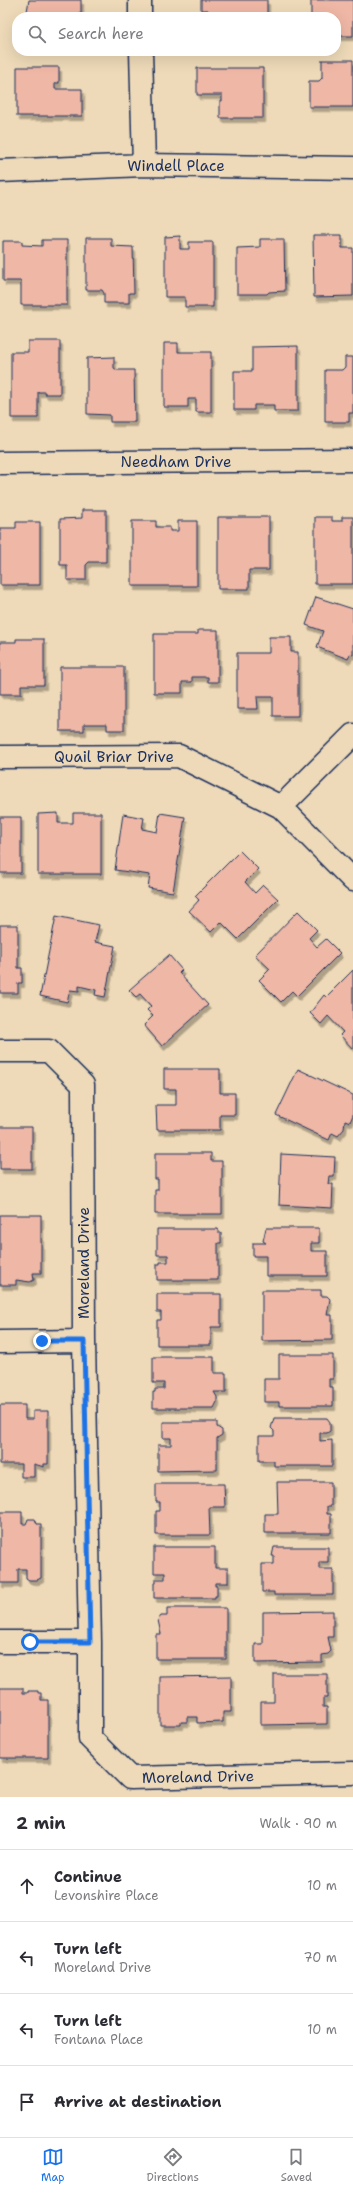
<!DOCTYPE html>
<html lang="en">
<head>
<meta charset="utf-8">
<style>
	:root { --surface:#fff; --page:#f7f7f7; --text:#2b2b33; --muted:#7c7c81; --line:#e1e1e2; --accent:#1a73e8 }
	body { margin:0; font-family:"Shantell Sans",sans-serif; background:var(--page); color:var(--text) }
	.stop { position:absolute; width:12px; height:12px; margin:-9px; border:3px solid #1a73e8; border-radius:50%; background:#fff }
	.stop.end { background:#1a73e8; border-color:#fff; box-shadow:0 1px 4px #0008 }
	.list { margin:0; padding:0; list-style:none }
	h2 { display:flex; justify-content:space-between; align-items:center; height:52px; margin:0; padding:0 16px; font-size:17px }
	h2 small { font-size:13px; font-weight:400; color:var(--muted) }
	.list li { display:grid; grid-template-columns:26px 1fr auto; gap:12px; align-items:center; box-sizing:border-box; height:72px; padding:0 16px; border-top:1px solid var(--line) }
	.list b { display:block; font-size:15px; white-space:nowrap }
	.list p { margin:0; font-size:13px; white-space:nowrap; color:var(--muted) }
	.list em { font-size:13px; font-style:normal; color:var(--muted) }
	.icon { flex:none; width:22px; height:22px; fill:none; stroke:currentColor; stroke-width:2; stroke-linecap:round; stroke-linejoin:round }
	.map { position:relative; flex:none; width:353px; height:1797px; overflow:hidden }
	.search { position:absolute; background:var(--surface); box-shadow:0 4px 16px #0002; left:12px; right:12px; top:12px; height:44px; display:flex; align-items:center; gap:10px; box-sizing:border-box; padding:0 14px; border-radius:16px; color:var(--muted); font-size:15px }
	.sheet { height:340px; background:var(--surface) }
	nav { display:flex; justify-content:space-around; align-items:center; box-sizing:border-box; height:56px; border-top:1px solid var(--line); background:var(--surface); font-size:11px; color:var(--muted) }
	nav a { display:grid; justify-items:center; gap:2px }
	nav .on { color:var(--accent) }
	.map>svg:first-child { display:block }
	.building { fill:#efb7a5; stroke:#1b2f5e; filter:url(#shadow) }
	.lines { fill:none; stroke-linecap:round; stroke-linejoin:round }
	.minor-casing { stroke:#1b2f5e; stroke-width:25 }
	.minor { stroke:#eedab8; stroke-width:22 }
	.route { stroke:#1a73e8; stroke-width:5 }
	.labels { text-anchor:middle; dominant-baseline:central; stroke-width:3; stroke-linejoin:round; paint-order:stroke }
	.street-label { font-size:15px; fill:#1b2f5e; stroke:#eedab8 }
</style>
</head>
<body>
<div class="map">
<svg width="353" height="1797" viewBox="0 0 353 1797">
	<defs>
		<filter id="shadow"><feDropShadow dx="2.5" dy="4.5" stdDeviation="0" flood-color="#0004"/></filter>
	</defs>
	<rect width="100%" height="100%" fill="#eedab8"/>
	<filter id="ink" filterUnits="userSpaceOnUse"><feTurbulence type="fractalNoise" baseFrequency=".025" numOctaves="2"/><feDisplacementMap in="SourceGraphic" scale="8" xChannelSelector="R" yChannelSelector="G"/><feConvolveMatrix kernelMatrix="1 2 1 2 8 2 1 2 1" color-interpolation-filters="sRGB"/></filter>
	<g filter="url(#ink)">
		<path class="building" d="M 29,0 L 81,0 L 81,14 L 73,14 L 73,17 L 26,17 Z
			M 201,0 L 267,0 L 267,17 L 208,17 L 208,10 L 201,10 Z
			M 311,0 L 353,0 L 353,36 L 336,36 L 336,17 L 311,17 Z
			M 322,60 L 353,60 L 353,107 L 309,107 L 309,81 L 319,81 L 322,78 Z
			M 17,67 L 59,67 L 59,83 L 55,83 L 55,89 L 82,89 L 82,116 L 17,116 Z
			M 197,68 L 263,68 L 263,118 L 220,118 L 220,101 L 222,101 L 222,95 L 197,95 Z
			M 313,235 L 342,235 L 342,248 L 353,248 L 353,296 L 314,297 Z
			M 180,236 L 180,249 L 189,249 L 189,242 L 213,242 L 213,307 L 185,307 L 185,297 L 165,297 L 165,237 Z
			M 86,238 L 111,238 L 111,246 L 133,247 L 134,293 L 129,293 L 129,303 L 104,303 L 104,293 L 102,290 L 86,290 Z
			M 260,239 L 284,239 L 285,291 L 269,292 L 267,294 L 237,294 L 237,248 L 260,247 Z
			M 42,240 L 67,240 L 67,305 L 21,305 L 21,281 L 3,281 L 3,241 L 22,241 L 22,245 L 42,246 Z
			M 28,341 L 60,341 L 60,394 L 45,394 L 45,392 L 38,392 L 38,418 L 11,418 L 11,352 L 28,352 Z
			M 164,343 L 178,343 L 178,352 L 211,352 L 211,412 L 196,412 L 196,399 L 188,399 L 188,407 L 164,407 Z
			M 298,346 L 298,411 L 274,411 L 274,405 L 254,405 L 254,410 L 234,410 L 234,371 L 252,371 L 252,347 Z
			M 114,357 L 114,368 L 117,370 L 134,370 L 135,422 L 110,422 L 110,415 L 87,414 L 87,358 Z
			M 345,357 L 353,357 L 353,413 L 349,413 L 349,422 L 325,422 L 325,370 L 342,370 L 345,367 Z
			M 82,510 L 106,510 L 106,562 L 89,562 L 86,565 L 86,580 L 67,580 L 67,565 L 60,565 L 60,519 L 82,518 Z
			M 218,517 L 269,517 L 269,570 L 249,570 L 249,589 L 218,589 Z
			M 315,517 L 332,517 L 332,521 L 342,521 L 342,517 L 353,517 L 353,584 L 315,584 Z
			M 132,521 L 156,521 L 156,527 L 170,527 L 170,531 L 178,531 L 178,521 L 197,521 L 197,586 L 132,586 Z
			M 16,522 L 40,522 L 40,585 L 0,585 L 0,528 L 16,528 Z
			M 316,597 L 353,609 L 353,655 L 350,654 L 348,659 L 317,647 L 323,631 L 306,625 Z
			M 198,630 L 218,630 L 218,682 L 208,682 L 208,677 L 192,677 L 192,682 L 182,682 L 182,693 L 154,693 L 154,634 L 198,634 Z
			M 269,637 L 291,637 L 291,652 L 298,652 L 298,716 L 273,716 L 273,697 L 257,697 L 258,709 L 237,709 L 237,653 L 269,653 Z
			M 16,639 L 44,639 L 44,685 L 21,685 L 21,694 L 0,694 L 0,642 L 16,642 Z
			M 60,667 L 124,667 L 124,730 L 107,730 L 107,724 L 84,724 L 84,731 L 60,731 Z
			M 58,813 L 58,823 L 73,823 L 73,813 L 101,813 L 101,874 L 38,874 L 38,814 Z
			M 160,813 L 185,817 L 173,892 L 148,888 L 150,875 L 115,870 L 123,814 L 144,818 L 142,829 L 157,832 Z
			M 0,817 L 21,817 L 21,873 L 0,873 Z
			M 240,851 L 258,869 L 245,882 L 255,893 L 263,885 L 278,899 L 238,939 L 221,922 L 211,932 L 189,911 L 199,900 L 195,896 Z
			M 298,911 L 317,930 L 309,938 L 317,947 L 326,939 L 340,953 L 297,996 L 292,991 L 281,1002 L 259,980 L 270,969 L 255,955 Z
			M 56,916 L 99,925 L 95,942 L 115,946 L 105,997 L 95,995 L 96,990 L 79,986 L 79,991 L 70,990 L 67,1002 L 40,996 Z
			M 0,925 L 18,925 L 18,968 L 22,968 L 22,983 L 18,983 L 18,993 L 0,993 Z
			M 169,955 L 182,970 L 179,973 L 208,1005 L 162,1046 L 144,1025 L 153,1016 L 147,1010 L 151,1006 L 140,994 L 136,997 L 129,990 Z
			M 353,970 L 353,1049 L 340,1035 L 343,1032 L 328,1016 L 321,1024 L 310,1013 L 324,995 L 326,997 Z
			M 164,1069 L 220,1069 L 220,1093 L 235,1093 L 235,1115 L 220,1115 L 220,1130 L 157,1130 L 156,1105 L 176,1105 L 176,1089 L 164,1089 Z
			M 298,1069 L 353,1095 L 353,1115 L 350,1122 L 345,1120 L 344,1129 L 338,1136 L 332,1133 L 329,1140 L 276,1115 Z
			M 0,1127 L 32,1127 L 32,1169 L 0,1169 Z
			M 155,1153 L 211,1153 L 211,1161 L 222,1161 L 222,1214 L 155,1214 L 155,1190 L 158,1190 L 158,1179 L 155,1179 Z
			M 281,1154 L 335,1157 L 334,1176 L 329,1176 L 328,1184 L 333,1184 L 332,1208 L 279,1205 Z
			M 0,1215 L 41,1215 L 41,1273 L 33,1273 L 34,1280 L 30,1282 L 16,1280 L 16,1285 L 0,1285 Z
			M 266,1228 L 319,1228 L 319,1243 L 311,1243 L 311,1251 L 327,1251 L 327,1276 L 266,1276 L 266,1256 L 253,1256 L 253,1243 L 266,1243 L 263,1241 Z
			M 157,1229 L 218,1229 L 218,1233 L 221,1233 L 221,1243 L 218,1243 L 218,1280 L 157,1280 L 157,1264 L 160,1264 L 160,1262 L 168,1262 L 168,1255 L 157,1255 Z
			M 262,1290 L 321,1290 L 321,1296 L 327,1296 L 330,1299 L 327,1315 L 332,1315 L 332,1340 L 262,1341 Z
			M 157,1294 L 221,1294 L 221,1327 L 211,1327 L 211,1345 L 157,1345 L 157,1320 L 161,1320 L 161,1312 L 157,1312 Z
			M 279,1355 L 333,1355 L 333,1379 L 329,1379 L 329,1387 L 333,1387 L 333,1406 L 279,1406 L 279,1402 L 264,1402 L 264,1379 L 279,1379 Z
			M 153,1357 L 214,1357 L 214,1373 L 226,1373 L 226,1392 L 214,1392 L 217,1397 L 217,1402 L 214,1408 L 153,1408 L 153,1392 L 155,1392 L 155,1389 L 164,1389 L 164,1383 L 153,1383 Z
			M 0,1405 L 25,1405 L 25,1419 L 33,1419 L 33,1411 L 48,1411 L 48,1464 L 44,1464 L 44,1467 L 34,1464 L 34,1477 L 21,1477 L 21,1464 L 0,1464 Z
			M 274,1418 L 327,1418 L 330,1422 L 330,1431 L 327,1433 L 320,1433 L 320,1441 L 332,1440 L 332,1466 L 274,1466 L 274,1461 L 259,1461 L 259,1436 L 274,1436 L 274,1431 L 271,1428 Z
			M 163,1422 L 217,1422 L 217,1427 L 222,1430 L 222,1435 L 217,1438 L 217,1470 L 158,1471 L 158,1445 L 171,1445 L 171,1438 L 163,1438 Z
			M 277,1482 L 331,1482 L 331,1506 L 327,1506 L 327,1514 L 331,1514 L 331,1533 L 265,1533 L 265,1514 L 278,1514 Z
			M 156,1484 L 224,1484 L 225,1507 L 209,1507 L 210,1535 L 156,1535 L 156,1511 L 160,1511 L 160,1502 L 156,1502 Z
			M 0,1512 L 22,1512 L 22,1524 L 26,1524 L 28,1519 L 35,1519 L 37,1524 L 41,1524 L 41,1578 L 37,1580 L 29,1580 L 26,1578 L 26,1569 L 18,1569 L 18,1583 L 0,1583 Z
			M 154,1547 L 215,1547 L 215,1568 L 228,1568 L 228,1583 L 215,1583 L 215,1586 L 217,1586 L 217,1596 L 215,1596 L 215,1598 L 154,1598 L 154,1583 L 156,1583 L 156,1579 L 165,1579 L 165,1573 L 154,1573 Z
			M 274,1547 L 328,1547 L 328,1562 L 319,1562 L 319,1569 L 333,1569 L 333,1595 L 274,1595 L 274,1592 L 262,1592 L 262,1564 L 274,1564 L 274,1556 L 272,1556 Z
			M 167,1608 L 226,1608 L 226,1659 L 156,1659 L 156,1634 L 161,1634 L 158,1620 L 161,1616 L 167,1616 Z
			M 333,1611 L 333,1637 L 328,1637 L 331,1651 L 328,1654 L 322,1655 L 322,1662 L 255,1663 L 255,1644 L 263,1644 L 263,1612 Z
			M 274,1674 L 327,1674 L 327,1698 L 323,1698 L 323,1707 L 327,1707 L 327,1724 L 261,1725 L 261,1702 L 274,1702 Z
			M 231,1676 L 231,1712 L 223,1712 L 223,1722 L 197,1723 L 197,1717 L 187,1717 L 187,1722 L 181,1722 L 181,1725 L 160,1725 L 160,1677 Z
			M 0,1688 L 23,1688 L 23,1693 L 28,1693 L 28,1691 L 38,1691 L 38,1693 L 41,1693 L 41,1700 L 48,1700 L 48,1758 L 0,1758 Z"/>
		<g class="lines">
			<g class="minor-casing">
				<path id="minor" d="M 140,0 L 140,17
					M 141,51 L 144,165
					M 0,171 L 144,165 L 353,168
					M 0,463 L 353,460
					M 0,757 L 179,756 L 281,807 L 353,880
					M 281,807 L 353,735
					M 0,1051 L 49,1051 L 83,1085 L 84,1341 L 90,1642 L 90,1738 L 130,1778 L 353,1773
					M 0,1342 L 84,1341
					M 0,1642 L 90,1642"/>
			</g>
			<use href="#minor" class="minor"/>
		</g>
	</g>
	<g class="lines" filter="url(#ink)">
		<path class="route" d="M 30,1642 L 90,1642 L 84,1341 L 42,1341"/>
	</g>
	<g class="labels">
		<g class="street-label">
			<text x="176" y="166">Windell Place</text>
			<text x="176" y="462">Needham Drive</text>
			<text x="114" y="757">Quail Briar Drive</text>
			<text transform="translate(84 1263) rotate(-90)">Moreland Drive</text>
			<text transform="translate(198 1777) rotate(-1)">Moreland Drive</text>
		</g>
	</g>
</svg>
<div class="stop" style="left:30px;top:1642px"></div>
<div class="stop end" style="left:42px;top:1341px"></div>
<div class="search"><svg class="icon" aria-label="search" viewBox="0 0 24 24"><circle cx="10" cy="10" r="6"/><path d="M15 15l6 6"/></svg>Search here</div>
</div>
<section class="sheet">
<h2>2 min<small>Walk · 90 m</small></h2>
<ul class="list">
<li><svg class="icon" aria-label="ahead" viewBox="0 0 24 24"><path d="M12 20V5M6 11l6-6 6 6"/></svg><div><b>Continue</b><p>Levonshire Place</p></div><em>10 m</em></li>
<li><svg class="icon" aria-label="left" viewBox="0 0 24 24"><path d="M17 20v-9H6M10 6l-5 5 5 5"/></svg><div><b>Turn left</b><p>Moreland Drive</p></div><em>70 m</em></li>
<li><svg class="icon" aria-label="left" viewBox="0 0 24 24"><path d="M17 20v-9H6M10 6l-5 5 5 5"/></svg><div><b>Turn left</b><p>Fontana Place</p></div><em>10 m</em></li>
<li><svg class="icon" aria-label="arrive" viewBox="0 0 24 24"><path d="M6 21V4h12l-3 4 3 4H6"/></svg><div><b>Arrive at destination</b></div></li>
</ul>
</section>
<nav>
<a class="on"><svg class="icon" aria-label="map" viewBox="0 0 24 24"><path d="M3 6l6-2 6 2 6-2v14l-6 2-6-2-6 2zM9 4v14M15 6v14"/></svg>Map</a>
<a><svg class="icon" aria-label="directions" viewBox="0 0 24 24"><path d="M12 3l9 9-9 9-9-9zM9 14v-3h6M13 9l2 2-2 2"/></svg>Directions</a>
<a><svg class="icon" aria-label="saved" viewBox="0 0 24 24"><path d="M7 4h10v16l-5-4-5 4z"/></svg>Saved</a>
</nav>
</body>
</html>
